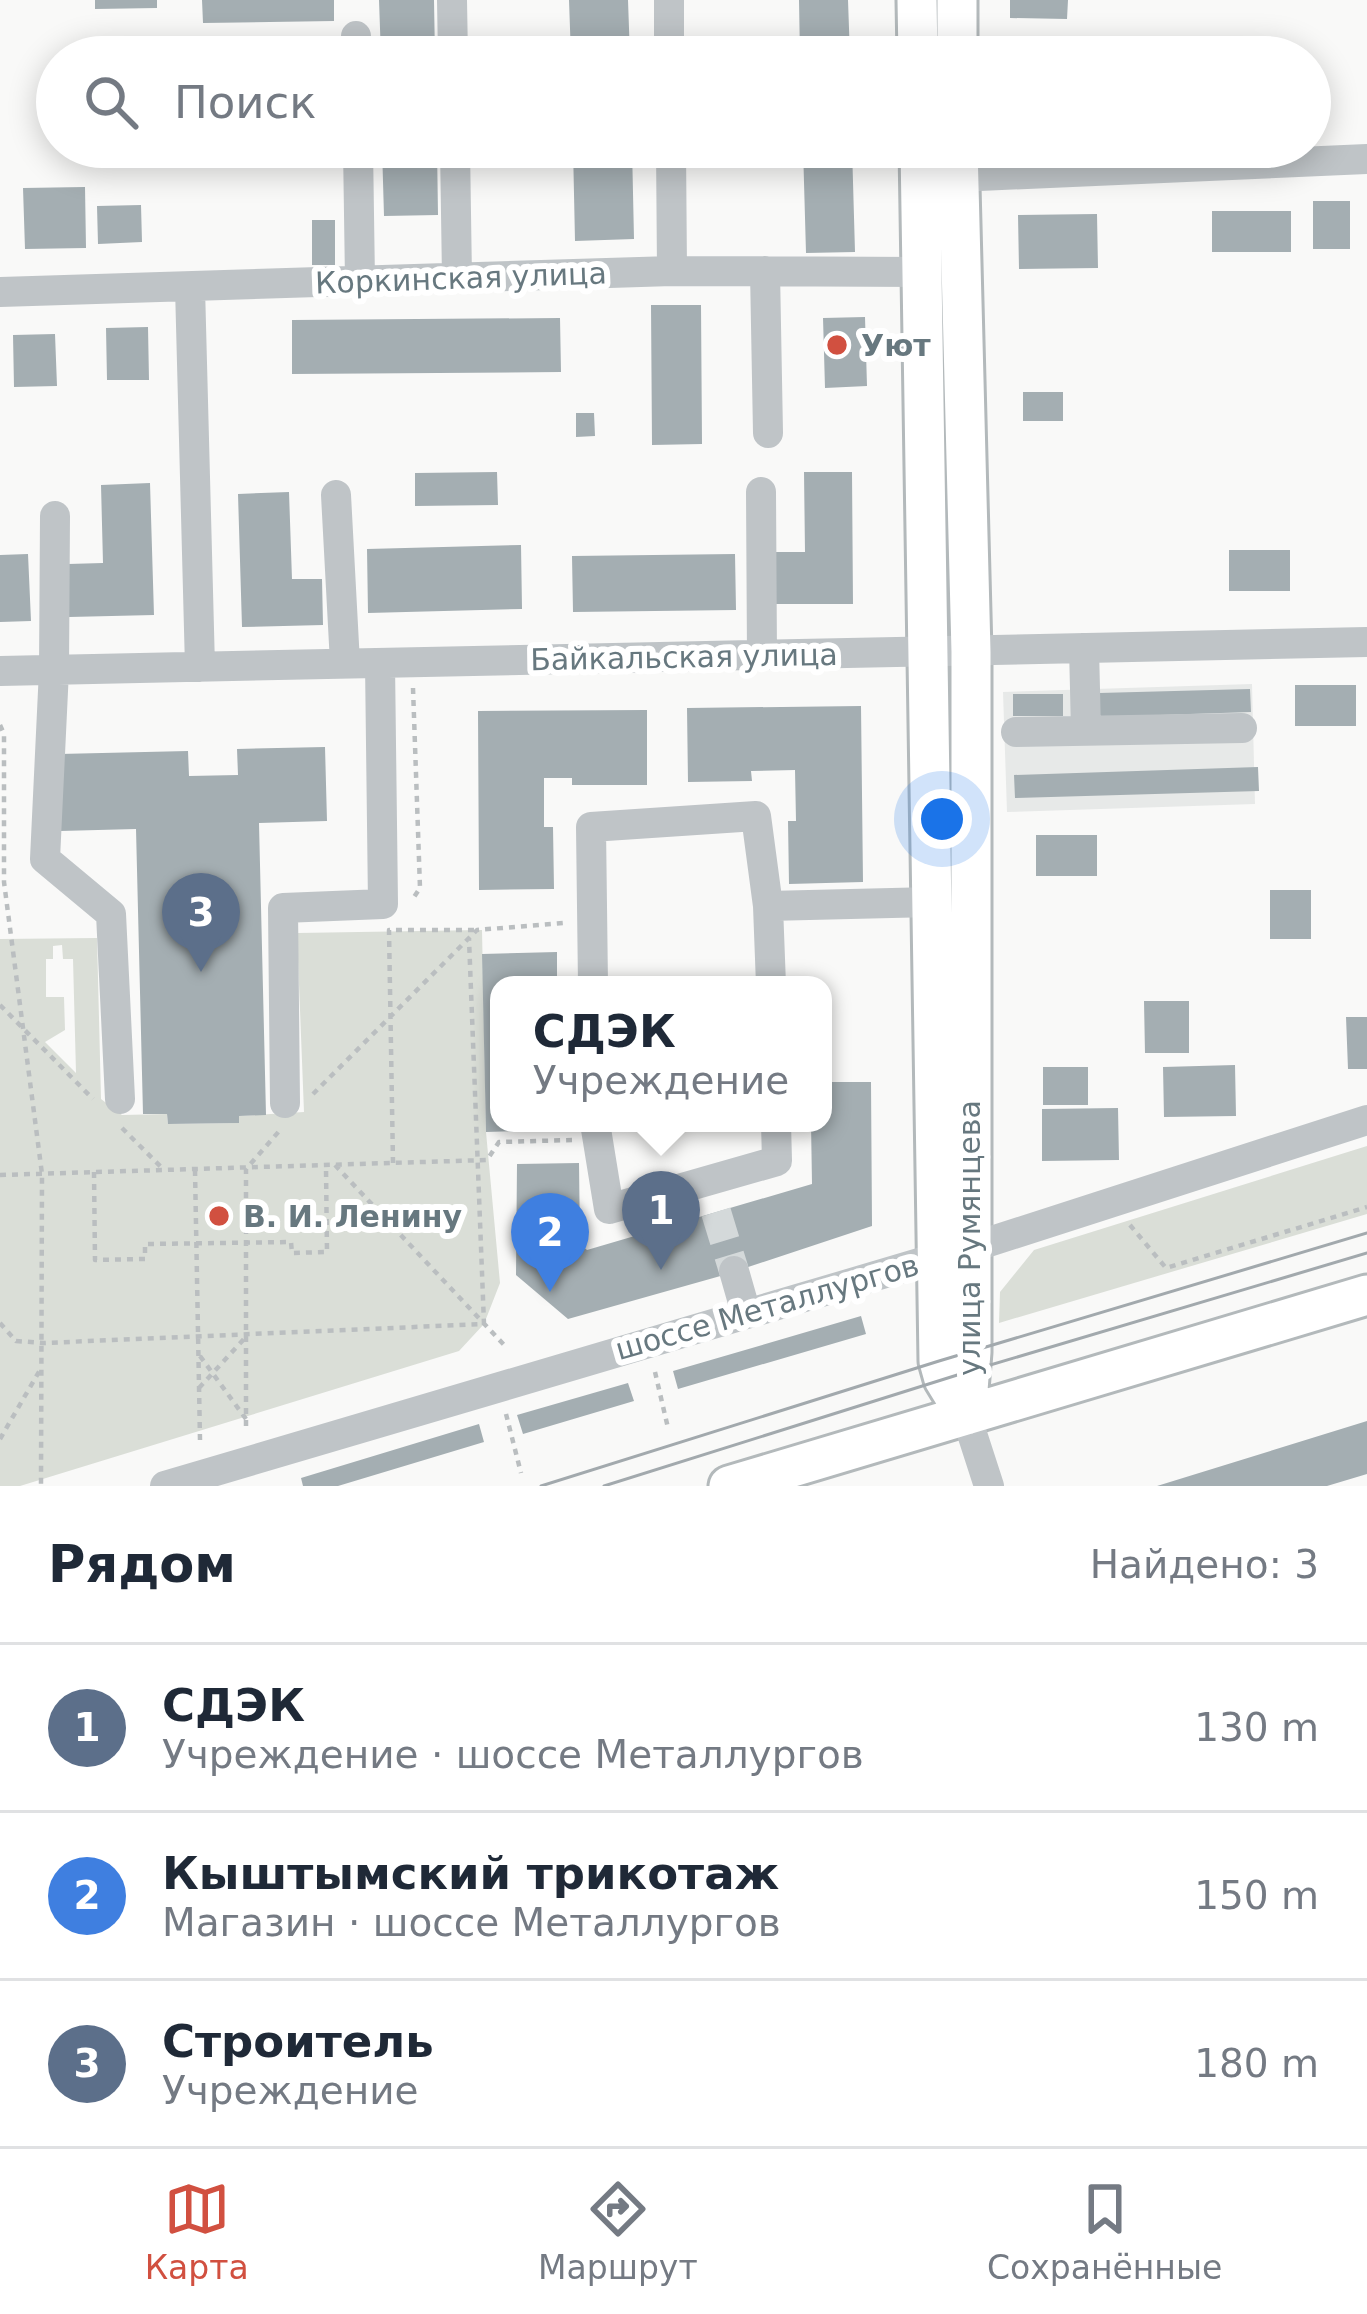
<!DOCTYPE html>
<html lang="ru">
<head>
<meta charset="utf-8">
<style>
	:root { --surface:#fff; --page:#f2f2f3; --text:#1f2937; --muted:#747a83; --line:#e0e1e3; --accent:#d15040 }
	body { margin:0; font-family:"DejaVu Sans",sans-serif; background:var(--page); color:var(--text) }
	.you { position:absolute; left:942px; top:819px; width:42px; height:42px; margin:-30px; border:9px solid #fff; border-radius:50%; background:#1a73e8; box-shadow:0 0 0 18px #1a73e833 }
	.badge { display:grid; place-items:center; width:78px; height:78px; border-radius:50%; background:var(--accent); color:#fff; font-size:39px; font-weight:700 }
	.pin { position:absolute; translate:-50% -99px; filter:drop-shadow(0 3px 6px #0008) }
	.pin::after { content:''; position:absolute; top:63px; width:42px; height:36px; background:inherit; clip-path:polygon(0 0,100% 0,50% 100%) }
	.popup { position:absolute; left:490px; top:976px; width:342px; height:156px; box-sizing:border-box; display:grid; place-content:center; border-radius:24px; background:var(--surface); filter:drop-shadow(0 3px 9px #0005); font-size:39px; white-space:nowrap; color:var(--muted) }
	.popup b { font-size:45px; color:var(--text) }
	.popup::after { content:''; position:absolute; left:50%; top:100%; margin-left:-24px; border:24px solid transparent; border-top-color:var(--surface) }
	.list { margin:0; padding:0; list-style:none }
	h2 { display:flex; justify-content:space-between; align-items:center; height:156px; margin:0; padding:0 48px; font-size:51px }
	h2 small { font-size:39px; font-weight:400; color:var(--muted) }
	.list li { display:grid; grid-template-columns:78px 1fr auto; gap:36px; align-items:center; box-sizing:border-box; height:168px; padding:0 48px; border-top:3px solid var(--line) }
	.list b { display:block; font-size:45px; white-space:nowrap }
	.list p { margin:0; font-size:39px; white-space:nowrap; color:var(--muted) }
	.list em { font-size:39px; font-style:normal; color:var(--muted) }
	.icon { flex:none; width:66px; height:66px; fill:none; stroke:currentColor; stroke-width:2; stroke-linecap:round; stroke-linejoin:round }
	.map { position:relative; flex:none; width:1367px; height:1486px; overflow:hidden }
	.search { position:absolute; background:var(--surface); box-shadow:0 6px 30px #0003; left:36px; right:36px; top:36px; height:132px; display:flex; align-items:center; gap:30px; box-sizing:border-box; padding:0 42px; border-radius:66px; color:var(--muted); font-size:45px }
	.sheet { height:660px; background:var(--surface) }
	nav { display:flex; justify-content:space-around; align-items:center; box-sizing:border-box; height:168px; border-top:3px solid var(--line); background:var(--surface); font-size:33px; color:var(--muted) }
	nav a { display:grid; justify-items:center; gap:6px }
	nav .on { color:var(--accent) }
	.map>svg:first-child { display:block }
	.built { fill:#e7e9e8 }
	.green { fill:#daded7; fill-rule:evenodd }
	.building { fill:#a4aeb2 }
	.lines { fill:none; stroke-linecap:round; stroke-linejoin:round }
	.minor-tunnel { stroke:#d4d9da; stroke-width:30; stroke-dasharray:30 15; stroke-linecap:butt }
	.major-casing { stroke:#b3b9bb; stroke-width:45 }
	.path { stroke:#babec0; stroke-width:4.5; stroke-dasharray:6 6; stroke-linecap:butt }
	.minor { stroke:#bfc4c7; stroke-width:30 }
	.major { stroke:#fff; stroke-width:39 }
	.tram { stroke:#a2a9ad; stroke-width:3 }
	.poi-dot { fill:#d15040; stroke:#fff; stroke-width:4.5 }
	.labels { text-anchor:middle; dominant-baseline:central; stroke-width:12; stroke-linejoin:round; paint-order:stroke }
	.street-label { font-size:30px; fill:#67787f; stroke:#fff }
	.poi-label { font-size:30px; font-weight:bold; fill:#67787f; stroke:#fff; text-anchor:start }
</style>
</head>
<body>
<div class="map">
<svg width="1367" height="1486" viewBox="0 0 1367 1486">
	<rect width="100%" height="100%" fill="#f9f9f8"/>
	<path class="built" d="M 1252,684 L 1255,804 L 1007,812 L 1003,692 Z"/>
	<path class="green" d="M 482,930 L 486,1132 L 500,1283 L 484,1324 L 459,1351 L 20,1486 L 0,1486 L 0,939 L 97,938 L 101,1099 L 122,1115 L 167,1114 L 168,1124 L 238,1123 L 239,1116 L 304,1112 L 297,933 ZM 62,945 L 63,959 L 73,959 L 76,1073 L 45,1042 L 65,1030 L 64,997 L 46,997 L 46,959 L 53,959 L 53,946 Z
		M 1367,1146 L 1367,1214 L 999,1323 L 1000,1292 L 1034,1250 Z"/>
	<path class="building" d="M 95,0 L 157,0 L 157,8 L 95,9 Z
		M 202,0 L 334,0 L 334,21 L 203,23 Z
		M 379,0 L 434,0 L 435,57 L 381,57 Z
		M 569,0 L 628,0 L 630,57 L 571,57 Z
		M 799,0 L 848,0 L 850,57 L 800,57 Z
		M 1010,0 L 1068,0 L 1067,19 L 1010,18 Z
		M 382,147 L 437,147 L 438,215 L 384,216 Z
		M 573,147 L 632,147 L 634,239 L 575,241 Z
		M 803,147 L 852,147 L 855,252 L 806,253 Z
		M 85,187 L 86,248 L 25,249 L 23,188 Z
		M 1313,201 L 1350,201 L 1350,249 L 1313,249 Z
		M 141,205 L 142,242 L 98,244 L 97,206 Z
		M 1212,211 L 1291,211 L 1291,252 L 1212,252 Z
		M 1097,214 L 1098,268 L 1019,269 L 1018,215 Z
		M 312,220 L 335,220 L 335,265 L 312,265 Z
		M 651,305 L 701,305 L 702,444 L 652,445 Z
		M 865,317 L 867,386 L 825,388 L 823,318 Z
		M 560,318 L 561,372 L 292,374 L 292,320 Z
		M 148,327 L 149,380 L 107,380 L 106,328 Z
		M 55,334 L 57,386 L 14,387 L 13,335 Z
		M 1023,392 L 1063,392 L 1063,421 L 1023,421 Z
		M 576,413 L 594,413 L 595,436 L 576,437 Z
		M 497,472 L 498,505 L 415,506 L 415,473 Z
		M 804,472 L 852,472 L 853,604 L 773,604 L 773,552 L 805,552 Z
		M 150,483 L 154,615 L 69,617 L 68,564 L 103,563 L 101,485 Z
		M 289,492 L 292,579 L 322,579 L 323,625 L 242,627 L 238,494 Z
		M 521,545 L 522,609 L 368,613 L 367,549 Z
		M 1229,550 L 1290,550 L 1290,591 L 1229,591 Z
		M 28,554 L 31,621 L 0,622 L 0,555 Z
		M 735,554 L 736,610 L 573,612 L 572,556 Z
		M 1295,685 L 1356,685 L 1356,726 L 1295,726 Z
		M 1250,689 L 1251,712 L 1100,717 L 1099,693 Z
		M 1013,694 L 1063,694 L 1063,716 L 1013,716 Z
		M 861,706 L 863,882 L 789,884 L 788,821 L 796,821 L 795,770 L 751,771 L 752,781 L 688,782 L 687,708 Z
		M 647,710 L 647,785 L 572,785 L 572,778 L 544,778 L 544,827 L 553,827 L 554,889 L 479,890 L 478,711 Z
		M 325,747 L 327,821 L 259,823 L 266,1115 L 239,1116 L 239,1123 L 168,1124 L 167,1114 L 143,1114 L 136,829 L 60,831 L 59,754 L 188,751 L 189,776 L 238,775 L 237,749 Z
		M 1258,767 L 1259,791 L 1015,798 L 1014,775 Z
		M 1036,835 L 1097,835 L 1097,876 L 1036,876 Z
		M 1270,890 L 1311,890 L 1311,939 L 1270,939 Z
		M 557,952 L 557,985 L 499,985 L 499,1123 L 562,1123 L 562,1130 L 486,1132 L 482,954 Z
		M 1144,1001 L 1189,1001 L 1189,1053 L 1145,1053 Z
		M 1346,1017 L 1367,1017 L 1367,1069 L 1348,1069 Z
		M 1235,1065 L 1236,1116 L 1164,1117 L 1163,1067 Z
		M 1043,1067 L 1088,1067 L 1088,1105 L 1043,1105 Z
		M 823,1082 L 871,1082 L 872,1226 L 724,1275 L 568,1319 L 516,1275 L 517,1164 L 579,1163 L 580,1244 L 587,1250 L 812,1184 L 811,1123 L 823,1123 Z
		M 1118,1108 L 1119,1160 L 1042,1161 L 1042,1109 Z
		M 861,1316 L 866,1334 L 678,1389 L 673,1371 Z
		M 628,1383 L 634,1401 L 523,1434 L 517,1415 Z
		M 1367,1421 L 1367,1474 L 1327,1486 L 1157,1486 Z
		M 479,1424 L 484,1442 L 338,1486 L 303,1486 L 301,1478 Z"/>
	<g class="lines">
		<path class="minor-tunnel" d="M 716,1212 L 734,1271"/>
		<g class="major-casing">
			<path id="major" d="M 917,0 L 918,57
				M 957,0 L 957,57
				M 920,147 L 939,1361 L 944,1379 L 966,1415
				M 958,147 L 971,652 L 971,1352 L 966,1415
				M 729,1486 L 1367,1295"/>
		</g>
		<path class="path" d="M 413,688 L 420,888 L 414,897
			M 0,725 L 4,734 L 4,882 L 42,1174 L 41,1484
			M 0,1005 L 93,1099
			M 313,1094 L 477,930 L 563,923
			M 122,1128 L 161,1167
			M 393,1163 L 389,930 L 477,930
			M 335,1165 L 506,1347
			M 195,1170 L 200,1440
			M 94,1172 L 95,1260 L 145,1259 L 145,1244 L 291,1242 L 292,1253 L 327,1252 L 326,1168
			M 0,1175 L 487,1160 L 499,1142 L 572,1140
			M 1130,1225 L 1166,1268 L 1367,1207
			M 0,1323 L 16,1341 L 44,1343 L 484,1324 L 469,939
			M 200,1356 L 246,1419
			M 655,1372 L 668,1428
			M 199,1388 L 244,1339
			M 506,1414 L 521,1473
			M 246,1426 L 246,1169 L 281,1129
			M 0,1439 L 40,1370"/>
		<path class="minor" d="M 452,0 L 453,57
			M 669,0 L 669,57
			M 356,36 L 356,57
			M 358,147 L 360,281
			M 455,147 L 457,278
			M 671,147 L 672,271
			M 958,177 L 1367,159
			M 765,271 L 768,433
			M 190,287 L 200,667
			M 0,292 L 672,271 L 922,272
			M 761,492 L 762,656
			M 336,495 L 345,663
			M 55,516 L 54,670 L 45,859 L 111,914 L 120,1099
			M 1084,648 L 1086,730
			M 0,671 L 1367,642
			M 1016,732 L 1242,728
			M 593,985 L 591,827 L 756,816 L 768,906
			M 771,985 L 768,906 L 933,902
			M 285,1103 L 283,908 L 383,904 L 380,663
			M 595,1123 L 609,1209 L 777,1161 L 776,1123
			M 734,1271 L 746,1313
			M 966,1415 L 989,1486
			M 165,1486 L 970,1248 L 1367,1120"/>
		<use href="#major" class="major"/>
		<path class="tram" d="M 541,1486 L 939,1361 L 1367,1233
			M 604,1486 L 970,1371 L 1367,1253"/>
	</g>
	<g class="poi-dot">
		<circle cx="837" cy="345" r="12"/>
		<circle cx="219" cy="1216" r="12"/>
	</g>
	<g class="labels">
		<g class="street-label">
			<text transform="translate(461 278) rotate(-2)">Коркинская улица</text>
			<text transform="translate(684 657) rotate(-1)">Байкальская улица</text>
			<text transform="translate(969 1238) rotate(-90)">улица Румянцева</text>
			<text transform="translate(767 1307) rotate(-16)">шоссе Металлургов</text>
		</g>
		<g class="poi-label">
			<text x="861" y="345">Уют</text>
			<text x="243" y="1216">В. И. Ленину</text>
		</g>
	</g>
</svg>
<div class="you"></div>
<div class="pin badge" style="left:661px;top:1270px;background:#5c6f8a">1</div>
<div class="popup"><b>СДЭК</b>Учреждение</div>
<div class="pin badge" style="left:550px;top:1292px;background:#3f7fe0">2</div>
<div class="pin badge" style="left:201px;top:972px;background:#5c6f8a">3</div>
<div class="search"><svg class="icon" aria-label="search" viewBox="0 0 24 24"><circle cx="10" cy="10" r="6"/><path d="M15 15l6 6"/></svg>Поиск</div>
</div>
<section class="sheet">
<h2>Рядом<small>Найдено: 3</small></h2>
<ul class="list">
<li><span class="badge" style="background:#5c6f8a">1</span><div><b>СДЭК</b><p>Учреждение · шоссе Металлургов</p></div><em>130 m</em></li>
<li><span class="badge" style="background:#3f7fe0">2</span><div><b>Кыштымский трикотаж</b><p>Магазин · шоссе Металлургов</p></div><em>150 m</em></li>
<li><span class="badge" style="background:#5c6f8a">3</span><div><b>Строитель</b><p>Учреждение</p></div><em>180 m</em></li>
</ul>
</section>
<nav>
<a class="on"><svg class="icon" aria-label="map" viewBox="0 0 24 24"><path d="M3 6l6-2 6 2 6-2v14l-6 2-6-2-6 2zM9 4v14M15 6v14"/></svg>Карта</a>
<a><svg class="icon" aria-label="directions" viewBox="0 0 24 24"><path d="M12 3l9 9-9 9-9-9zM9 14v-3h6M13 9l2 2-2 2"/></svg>Маршрут</a>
<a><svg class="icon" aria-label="saved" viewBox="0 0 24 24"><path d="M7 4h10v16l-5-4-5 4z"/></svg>Сохранённые</a>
</nav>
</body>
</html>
